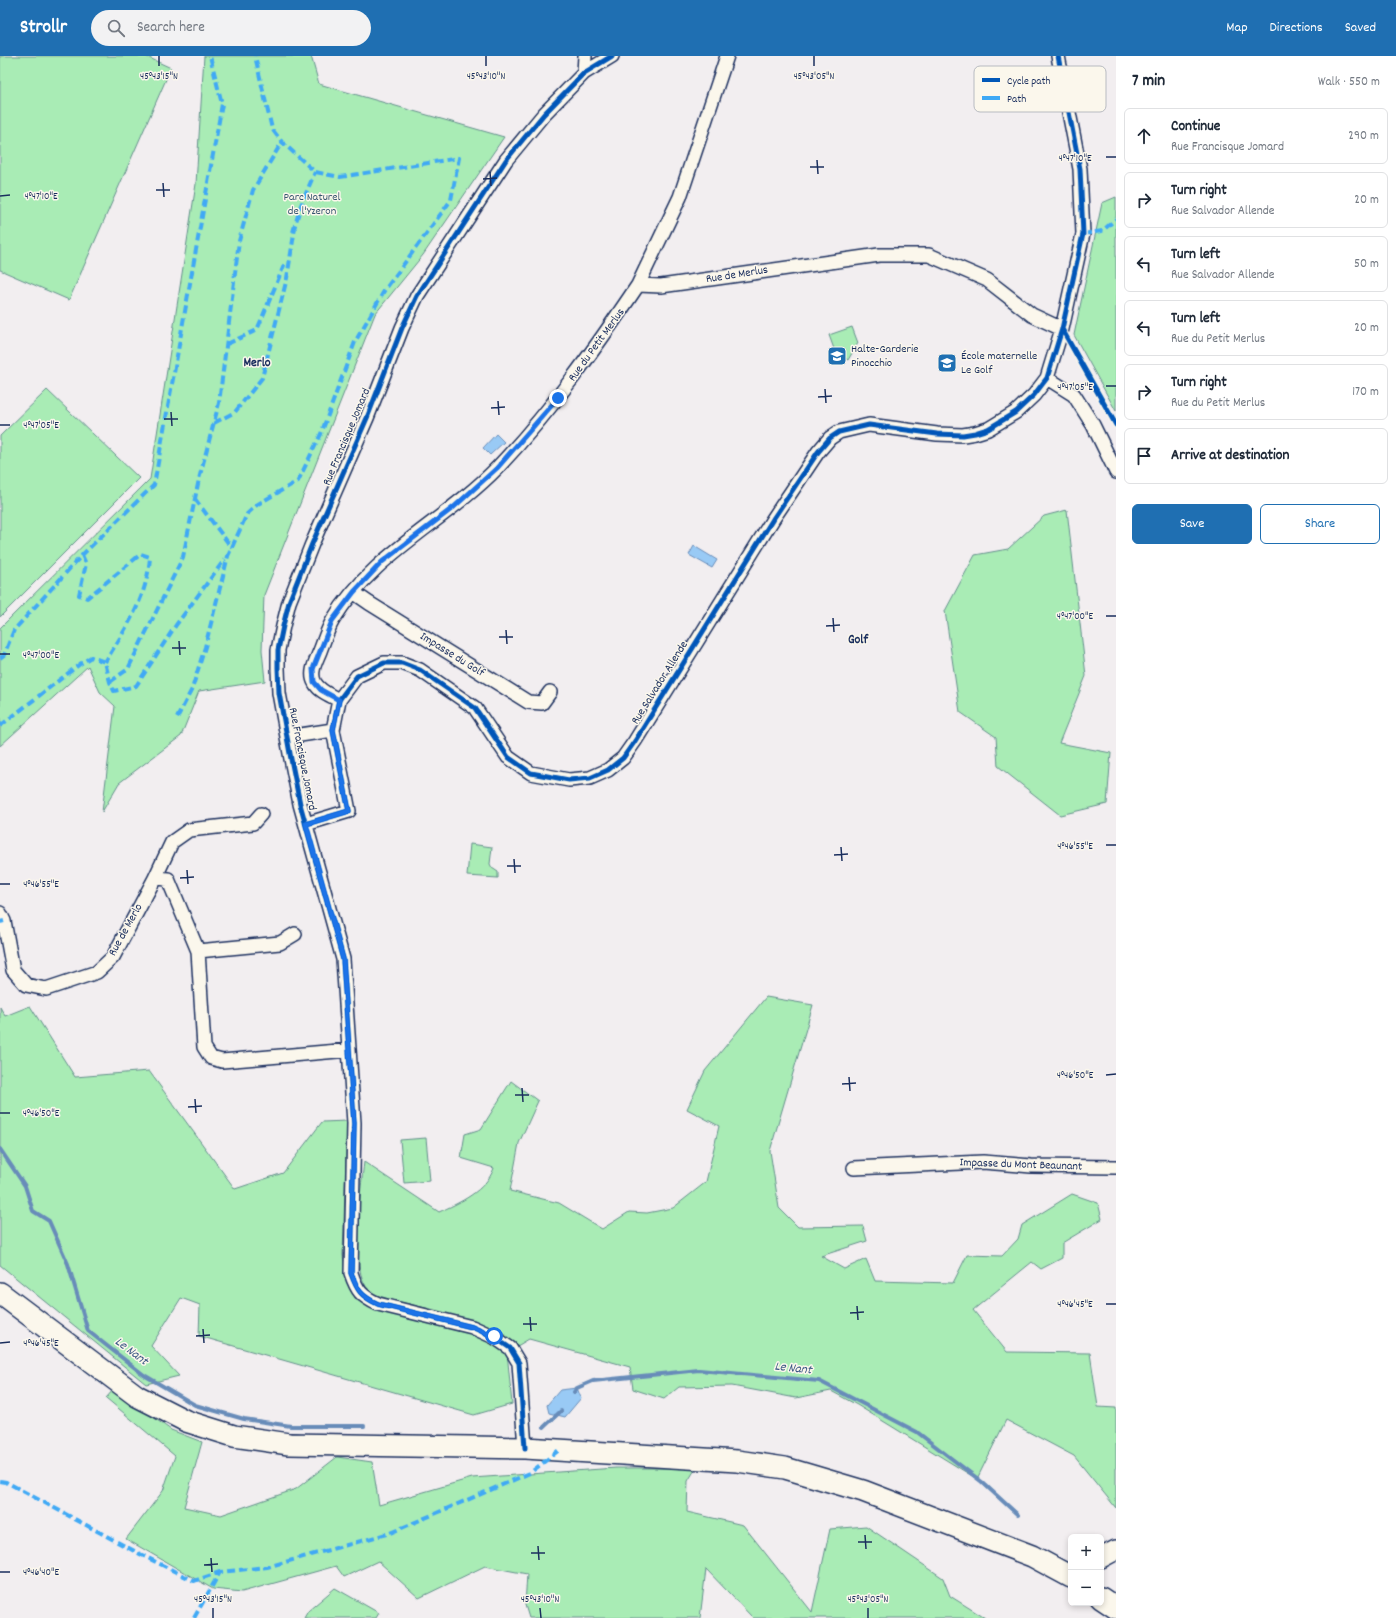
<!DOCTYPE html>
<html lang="en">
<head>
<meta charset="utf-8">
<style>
	:root { --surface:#fff; --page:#f2f2f3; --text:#1f2937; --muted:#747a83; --line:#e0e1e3; --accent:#1f6fb2 }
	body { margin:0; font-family:Dekko,sans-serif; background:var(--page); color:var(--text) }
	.controls { position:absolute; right:12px; bottom:12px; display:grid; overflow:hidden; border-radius:6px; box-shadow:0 2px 6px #0003 }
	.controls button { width:36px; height:36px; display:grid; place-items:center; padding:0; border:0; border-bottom:1px solid var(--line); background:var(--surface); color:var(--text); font:20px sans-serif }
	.stop { position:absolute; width:12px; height:12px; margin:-9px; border:3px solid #1a73e8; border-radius:50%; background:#fff }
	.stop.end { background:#1a73e8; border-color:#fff; box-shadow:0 1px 4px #0008 }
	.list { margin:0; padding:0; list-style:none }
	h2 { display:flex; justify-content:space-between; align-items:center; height:52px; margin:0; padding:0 16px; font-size:17px }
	h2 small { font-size:13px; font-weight:400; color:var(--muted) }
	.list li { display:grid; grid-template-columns:26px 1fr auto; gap:12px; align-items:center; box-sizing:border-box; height:56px; margin:0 8px 8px; padding:0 8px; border:1px solid var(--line); border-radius:6px }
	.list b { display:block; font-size:15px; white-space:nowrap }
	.list p { margin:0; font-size:13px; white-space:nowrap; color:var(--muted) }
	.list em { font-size:13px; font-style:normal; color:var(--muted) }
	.actions { display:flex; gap:8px; padding:12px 16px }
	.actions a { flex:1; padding:9px 0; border:1px solid var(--accent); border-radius:6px; text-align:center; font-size:14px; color:var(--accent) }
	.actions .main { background:var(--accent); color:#fff }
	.icon { flex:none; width:22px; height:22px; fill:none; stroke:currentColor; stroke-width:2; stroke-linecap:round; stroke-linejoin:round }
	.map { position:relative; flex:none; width:1116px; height:1562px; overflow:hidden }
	header { display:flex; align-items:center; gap:24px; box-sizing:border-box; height:56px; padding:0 20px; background:var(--accent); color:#fff }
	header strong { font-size:19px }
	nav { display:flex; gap:22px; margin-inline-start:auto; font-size:14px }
	.search { width:280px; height:36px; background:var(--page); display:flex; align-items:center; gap:10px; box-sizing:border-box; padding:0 14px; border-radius:22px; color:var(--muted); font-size:15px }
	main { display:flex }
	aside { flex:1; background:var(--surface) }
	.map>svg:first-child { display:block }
	.green { fill:#a9ecb5; stroke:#628e8a }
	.water { fill:#99caf5; stroke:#678cb9 }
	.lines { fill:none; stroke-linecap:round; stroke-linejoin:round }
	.stream { stroke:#678cb9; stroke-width:4 }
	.street-casing { stroke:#1b2f5e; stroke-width:16 }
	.secondary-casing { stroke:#1b2f5e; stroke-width:22 }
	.primary-casing { stroke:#1b2f5e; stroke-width:24 }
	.street { stroke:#fbf7ec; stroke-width:13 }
	.secondary { stroke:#fbf7ec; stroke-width:19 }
	.primary { stroke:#fbf7ec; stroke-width:21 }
	.quiet { stroke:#3fa9f5; stroke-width:4; stroke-dasharray:8 4; stroke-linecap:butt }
	.cycleway-casing { stroke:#fbf7ec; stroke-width:8 }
	.cycleway { stroke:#0057b8; stroke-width:5 }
	.route { stroke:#1a73e8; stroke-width:5 }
	.ticks { fill:none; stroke:#1b2f5e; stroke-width:1.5 }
	.labels { text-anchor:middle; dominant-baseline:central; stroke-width:3; stroke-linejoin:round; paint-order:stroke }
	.park-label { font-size:12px; fill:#37556f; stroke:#fbf7ec }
	.street-label { font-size:12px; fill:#1b2f5e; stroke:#fbf7ec }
	.poi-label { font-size:12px; fill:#1b2f5e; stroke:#fbf7ec; text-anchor:start }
	.neighbourhood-label { font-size:13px; font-weight:bold; fill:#1b2f5e; stroke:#fbf7ec }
	.water-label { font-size:13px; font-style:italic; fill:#3a5684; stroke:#fbf7ec }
	.key { fill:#fbf7ec; stroke:#b8bbc1; stroke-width:1 }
	.key-label { font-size:11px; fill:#1b2f5e }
	.ticks-label { font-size:10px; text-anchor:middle; fill:#1b2f5e; stroke:#fbf7ec; stroke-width:3; stroke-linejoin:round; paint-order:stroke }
</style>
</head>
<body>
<header>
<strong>Strollr</strong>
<div class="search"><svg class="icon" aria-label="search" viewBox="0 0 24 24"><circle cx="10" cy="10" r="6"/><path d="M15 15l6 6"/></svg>Search here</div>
<nav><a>Map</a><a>Directions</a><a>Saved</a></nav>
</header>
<main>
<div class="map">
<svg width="1116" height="1562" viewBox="0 0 1116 1562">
	<rect width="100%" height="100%" fill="#f2eef0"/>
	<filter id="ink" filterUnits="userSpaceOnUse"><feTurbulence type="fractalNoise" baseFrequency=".025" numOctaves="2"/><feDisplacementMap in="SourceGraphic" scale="8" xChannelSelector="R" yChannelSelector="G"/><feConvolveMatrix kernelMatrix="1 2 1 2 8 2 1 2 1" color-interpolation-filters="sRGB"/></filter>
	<g filter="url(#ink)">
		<path class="green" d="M 0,0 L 145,0 L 171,12 L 69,244 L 0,214 Z
			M 204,0 L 311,0 L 319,28 L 504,81 L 423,199 L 375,258 L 264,539 L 262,594 L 265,625 L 199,635 L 181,680 L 119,727 L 102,756 L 115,650 L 100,636 L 88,610 L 0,690 L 0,572 L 150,423 L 196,128 Z
			M 1116,141 L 1116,355 L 1074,279 L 1102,147 Z
			M 852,271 L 858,287 L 848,304 L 836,297 L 832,299 L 830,295 L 834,293 L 829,279 Z
			M 47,334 L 139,422 L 0,561 L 0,380 Z
			M 1067,454 L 1086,620 L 1059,687 L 1111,697 L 1107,748 L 1060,759 L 998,710 L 996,681 L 960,656 L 945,555 L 975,499 L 1008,493 L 1044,460 Z
			M 470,788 L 492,791 L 490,808 L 492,812 L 498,816 L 498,822 L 467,820 Z
			M 766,941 L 813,949 L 770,1095 L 779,1152 L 798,1171 L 863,1170 L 867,1185 L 821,1200 L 844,1213 L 866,1203 L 875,1225 L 953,1227 L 967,1199 L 1002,1200 L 1018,1183 L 1022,1169 L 1072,1138 L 1098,1147 L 1102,1163 L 1062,1187 L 1062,1202 L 1041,1213 L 1032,1206 L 973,1254 L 1007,1296 L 1090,1297 L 1098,1351 L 1116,1352 L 1116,1452 L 1074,1400 L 1006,1364 L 977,1423 L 857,1349 L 831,1335 L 796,1342 L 732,1330 L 679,1331 L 664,1343 L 633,1333 L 630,1311 L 529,1283 L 507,1296 L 512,1348 L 474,1359 L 199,1280 L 200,1249 L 181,1242 L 151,1290 L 179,1320 L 146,1328 L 0,1209 L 0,951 L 5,960 L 30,950 L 75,1021 L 149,1015 L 235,1133 L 283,1117 L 322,1066 L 347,1065 L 343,1199 L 345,1217 L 356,1244 L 427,1267 L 429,1253 C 415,1249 380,1243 370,1235 C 348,1217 361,1133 364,1106 L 439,1156 C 459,1147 486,1135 494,1112 L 461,1102 L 465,1078 L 481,1073 L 511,1025 L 538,1045 L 519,1087 L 510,1135 L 559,1147 L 602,1173 L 629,1156 L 647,1157 L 673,1152 L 706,1126 L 719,1070 L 687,1053 L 705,1015 Z
			M 426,1082 L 430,1125 L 404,1127 L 400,1084 Z
			M 114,1333 L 171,1374 L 202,1386 L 184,1451 L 221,1459 L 296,1433 L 337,1401 L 372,1406 L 379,1449 L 472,1422 L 616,1412 L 696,1412 L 688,1425 L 687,1456 L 743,1469 L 812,1556 L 830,1473 L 866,1470 L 943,1522 L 950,1540 L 985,1562 L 753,1562 L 706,1513 L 700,1562 L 529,1562 L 525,1549 L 527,1518 L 485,1510 L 419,1542 L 378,1505 L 344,1521 L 336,1510 L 242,1536 L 213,1533 L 126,1483 L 163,1435 L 175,1400 L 106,1342 Z
			M 335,1532 L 379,1557 L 376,1562 L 304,1562 L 308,1555 Z"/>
		<path class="water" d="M 496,378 L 504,386 L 490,399 L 483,392 Z
			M 694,490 L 717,504 L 712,512 L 689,499 Z
			M 577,1332 L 581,1342 L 565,1361 L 549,1357 L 547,1349 L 560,1334 Z"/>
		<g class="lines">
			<path class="stream" d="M 0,1093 L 25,1130 L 33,1155 L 49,1165 L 68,1208 L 88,1275 L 144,1319 L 195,1349 L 244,1363 L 291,1370 L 364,1370
				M 574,1336 L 577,1332 L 593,1325 L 699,1314 L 819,1325 L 917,1376 L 982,1426 L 1018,1459
				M 544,1371 L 561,1355"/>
			<g class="street-casing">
				<path id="street" d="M 727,0 L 680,141 L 638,229 L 661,230 L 879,199 L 929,199 L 987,224 L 1032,259 L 1062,273
					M 584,17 L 585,0
					M 1047,322 L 1074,339 L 1093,369 L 1116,416
					M 353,536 L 369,547 L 528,646 L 542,647 L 550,636
					M 339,644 C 330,639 320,636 315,627 C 309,617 316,605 320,595 C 324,585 327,574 333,564 C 372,498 446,465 498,411 C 551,355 595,293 638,229
					M 287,681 L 333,674
					M 306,768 L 349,755 L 333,674 L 339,644 L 357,620 L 384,607 L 402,607 L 420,614 L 475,652 L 508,701 L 531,717 L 569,724 L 590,722 L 608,714 L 623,702 L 635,685 L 773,463 L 818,396 L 830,382 L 839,376 L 869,369 L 937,378 L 963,379 L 975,377 L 988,373 L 1016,356 L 1034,339 L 1047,322 L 1062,273 L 1083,178 L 1080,113 L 1058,0
					M 155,822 L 172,786 L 189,774 L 253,767 L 261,758
					M 0,857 L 4,865 L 13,914 L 26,929 L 46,933 L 97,916 L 113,901 L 155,822 L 168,823 L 198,895 L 204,991 L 211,1002 L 222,1005 L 349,994
					M 198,895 L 280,887 L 295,878
					M 854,1112 L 983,1106 L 1031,1110 L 1116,1111
					M 525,1392 L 519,1307 L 510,1292 L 494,1281 L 472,1271 L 378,1248 C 361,1240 357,1235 351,1217 L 354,1067 L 343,903 L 300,748 L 291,703 L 279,637 L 278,612 L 278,594 L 283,570 L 289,546 L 312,488 L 367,362 L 402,272 L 417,240 L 506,104 L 544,58 L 584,17 L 612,0"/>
			</g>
			<g class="secondary-casing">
				<path id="secondary" d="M 1101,1502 L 1116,1494"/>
			</g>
			<g class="primary-casing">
				<path id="primary" d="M 0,1237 L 137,1340 L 186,1365 L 234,1380 L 289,1388 L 525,1392 L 737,1405 L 785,1412 L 863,1435 L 1032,1500 L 1071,1521
					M 1101,1542 L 1116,1552"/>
			</g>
			<use href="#street" class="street"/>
			<use href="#secondary" class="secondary"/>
			<use href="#primary" class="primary"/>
			<path class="quiet" d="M 293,176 L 301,149 L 315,116
				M 1083,178 L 1102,175 L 1116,163
				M 227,288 L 257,274 L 285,207
				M 214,367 L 235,356 L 262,322 L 287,222 L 295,172
				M 195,443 L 232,492
				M 82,499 L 86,508 L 79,539 L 87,542 L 141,498 L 150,501 C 147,543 126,572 105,606
				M 0,602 L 4,599 L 14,574 L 82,499 L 154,429 L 222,48 L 210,0
				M 110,626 L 128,613 L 183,501 L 199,423 L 219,347 L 239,185 L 253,134 L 282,86
				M 177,662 L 192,633 L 205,591 L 228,500 L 247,458 L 258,448 L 298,425 L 321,378 L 355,286 L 384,235 L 451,144 L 459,102 L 340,121 L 315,116 L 282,86 L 272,73 L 255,0
				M 0,670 L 80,608 L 91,601 L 105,606 L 110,626 L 114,635 L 136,630 L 176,569 L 225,503
				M 0,866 L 4,865
				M 0,1425 L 6,1426 L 138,1497 L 194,1525 L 220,1516
				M 194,1562 L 220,1516 L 267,1511 L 390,1477 L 530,1417 L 559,1394"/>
			<g class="cycleway-casing">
				<path id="cycleway" d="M 1062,273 L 1116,369
					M 306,768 L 349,755 L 333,674 L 339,644 L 357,620 L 384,607 L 402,607 L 420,614 L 475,652 L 508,701 L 531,717 L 569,724 L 590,722 L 608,714 L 623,702 L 635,685 L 773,463 L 818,396 L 830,382 L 839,376 L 869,369 L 937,378 L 963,379 L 975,377 L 988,373 L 1016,356 L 1034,339 L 1047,322 L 1062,273 L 1083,178 L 1080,113 L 1058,0
					M 525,1392 L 519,1307 L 510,1292 L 494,1281 L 472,1271 L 378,1248 C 361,1240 357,1235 351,1217 L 354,1067 L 343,903 L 300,748 L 291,703 L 279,637 L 278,612 L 278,594 L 283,570 L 289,546 L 312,488 L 367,362 L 402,272 L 417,240 L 506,104 L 544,58 L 584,17 L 612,0"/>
			</g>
			<use href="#cycleway" class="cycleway"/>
		</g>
	</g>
	<g class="lines" filter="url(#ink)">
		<path class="route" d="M 494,1280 L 472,1271 L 378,1248 C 361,1240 358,1235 351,1217 L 354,1067 L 343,903 L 306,768 L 349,755 L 333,674 L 339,644 L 321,634 L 314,626 L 313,613 L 332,565 L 354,536 L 382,506 L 454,451 L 497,412 L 558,342"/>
	</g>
	<path class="ticks" d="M 159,0 L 159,10M 486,0 L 486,10M 814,0 L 814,10M 1106,101 L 1116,101M 817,104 L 818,118M 810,111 L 824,111M 490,116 L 491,130M 483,123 L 497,122M 163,127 L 164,141M 156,134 L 170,134M 0,140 L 10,139M 1106,330 L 1116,330M 825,333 L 826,347M 818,341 L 832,340M 498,345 L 499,359M 491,352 L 505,351M 171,356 L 172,370M 164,363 L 178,363M 0,369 L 10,369M 1106,560 L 1116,560M 833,562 L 834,576M 826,570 L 840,569M 506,574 L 507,588M 499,581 L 513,581M 179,585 L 180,599M 172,592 L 186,592M 0,598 L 10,598M 1106,789 L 1116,789M 841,791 L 842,805M 834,799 L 848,798M 514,803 L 515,817M 507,810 L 521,810M 187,814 L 188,828M 180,822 L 194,821M 0,828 L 10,828M 1106,1019 L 1116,1018M 849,1021 L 850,1035M 842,1028 L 856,1027M 522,1032 L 523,1046M 515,1039 L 529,1039M 195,1043 L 196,1057M 188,1051 L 202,1050M 0,1057 L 10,1057M 1106,1248 L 1116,1248M 857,1250 L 858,1264M 850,1257 L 864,1256M 530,1261 L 531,1275M 523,1268 L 537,1268M 203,1273 L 204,1287M 196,1280 L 210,1279M 0,1287 L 10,1286M 865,1479 L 866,1493M 858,1486 L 872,1486M 538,1490 L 539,1504M 531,1497 L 545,1497M 211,1502 L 212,1516M 204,1509 L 218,1508M 0,1516 L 10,1516M 213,1552 L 213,1562M 540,1552 L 541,1562M 868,1552 L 868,1562"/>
	<defs>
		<g id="school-square" transform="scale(1)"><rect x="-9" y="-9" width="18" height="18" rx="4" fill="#1f6fb2" stroke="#fbf7ec"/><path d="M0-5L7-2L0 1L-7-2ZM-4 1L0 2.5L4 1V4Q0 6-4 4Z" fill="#fff"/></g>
	</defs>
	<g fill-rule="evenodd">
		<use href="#school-square" x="837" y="300"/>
		<use href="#school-square" x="947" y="307"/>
	</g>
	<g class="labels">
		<g class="park-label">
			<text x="312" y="141">Parc Naturel<tspan x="312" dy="14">de l'Yzeron</tspan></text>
		</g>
		<g class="street-label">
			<text transform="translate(737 219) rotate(-9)">Rue de Merlus</text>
			<text transform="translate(597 289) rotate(-54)">Rue du Petit Merlus</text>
			<text transform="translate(347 381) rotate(-67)">Rue Francisque Jomard</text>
			<text transform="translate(452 599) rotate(32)">Impasse du Golf</text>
			<text transform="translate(660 627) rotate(-58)">Rue Salvador Allende</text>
			<text transform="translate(302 703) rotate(79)">Rue Francisque Jomard</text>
			<text transform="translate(126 874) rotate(-61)">Rue de Merlo</text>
			<text transform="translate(1021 1109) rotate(2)">Impasse du Mont Beaunant</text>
		</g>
		<g class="poi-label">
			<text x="851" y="293">Halte-Garderie<tspan x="851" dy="14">Pinocchio</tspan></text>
			<text x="961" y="300">École maternelle<tspan x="961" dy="14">Le Golf</tspan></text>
		</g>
		<g class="neighbourhood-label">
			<text x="257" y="307">Merlo</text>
			<text x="858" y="584">Golf</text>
		</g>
		<g class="water-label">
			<text transform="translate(131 1296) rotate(37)">Le Nant</text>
			<text transform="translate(793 1313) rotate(6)">Le Nant</text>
		</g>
	</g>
	<rect x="974" y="10" width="132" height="46" rx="6" class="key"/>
	<rect x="982" y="22" width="18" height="4" fill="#0057b8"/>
	<rect x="982" y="40" width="18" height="4" fill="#3fa9f5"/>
	<g class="key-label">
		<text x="1007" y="28">Cycle path</text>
		<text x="1007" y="46">Path</text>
	</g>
	<g class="ticks-label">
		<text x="159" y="23">45°43'15"N</text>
		<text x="486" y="23">45°43'10"N</text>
		<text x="814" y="23">45°43'05"N</text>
		<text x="1075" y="105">4°47'10"E</text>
		<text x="41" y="143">4°47'10"E</text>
		<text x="1075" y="334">4°47'05"E</text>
		<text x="41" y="372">4°47'05"E</text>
		<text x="1075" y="563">4°47'00"E</text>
		<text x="41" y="602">4°47'00"E</text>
		<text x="1075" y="793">4°46'55"E</text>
		<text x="41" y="831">4°46'55"E</text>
		<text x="1075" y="1022">4°46'50"E</text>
		<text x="41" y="1060">4°46'50"E</text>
		<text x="1075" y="1251">4°46'45"E</text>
		<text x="41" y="1290">4°46'45"E</text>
		<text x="41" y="1519">4°46'40"E</text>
		<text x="213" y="1546">45°43'15"N</text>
		<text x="540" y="1546">45°43'10"N</text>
		<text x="868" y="1546">45°43'05"N</text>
	</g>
</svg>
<div class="controls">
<button>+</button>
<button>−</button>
</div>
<div class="stop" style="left:494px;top:1280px"></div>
<div class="stop end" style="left:558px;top:342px"></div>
</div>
<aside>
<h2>7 min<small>Walk · 550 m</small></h2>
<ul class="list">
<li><svg class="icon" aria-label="ahead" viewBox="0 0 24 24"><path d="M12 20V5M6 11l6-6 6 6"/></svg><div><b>Continue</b><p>Rue Francisque Jomard</p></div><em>290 m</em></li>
<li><svg class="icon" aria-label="right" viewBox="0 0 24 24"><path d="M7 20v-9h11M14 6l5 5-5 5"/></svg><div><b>Turn right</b><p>Rue Salvador Allende</p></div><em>20 m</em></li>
<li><svg class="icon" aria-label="left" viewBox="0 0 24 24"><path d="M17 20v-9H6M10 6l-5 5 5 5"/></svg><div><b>Turn left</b><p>Rue Salvador Allende</p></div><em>50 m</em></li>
<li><svg class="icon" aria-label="left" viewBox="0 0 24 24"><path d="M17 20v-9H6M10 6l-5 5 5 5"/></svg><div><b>Turn left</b><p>Rue du Petit Merlus</p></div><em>20 m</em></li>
<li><svg class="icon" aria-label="right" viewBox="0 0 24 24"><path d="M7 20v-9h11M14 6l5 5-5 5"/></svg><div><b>Turn right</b><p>Rue du Petit Merlus</p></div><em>170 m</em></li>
<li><svg class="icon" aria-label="arrive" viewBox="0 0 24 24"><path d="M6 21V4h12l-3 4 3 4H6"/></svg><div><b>Arrive at destination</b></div></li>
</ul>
<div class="actions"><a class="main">Save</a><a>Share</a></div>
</aside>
</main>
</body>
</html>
